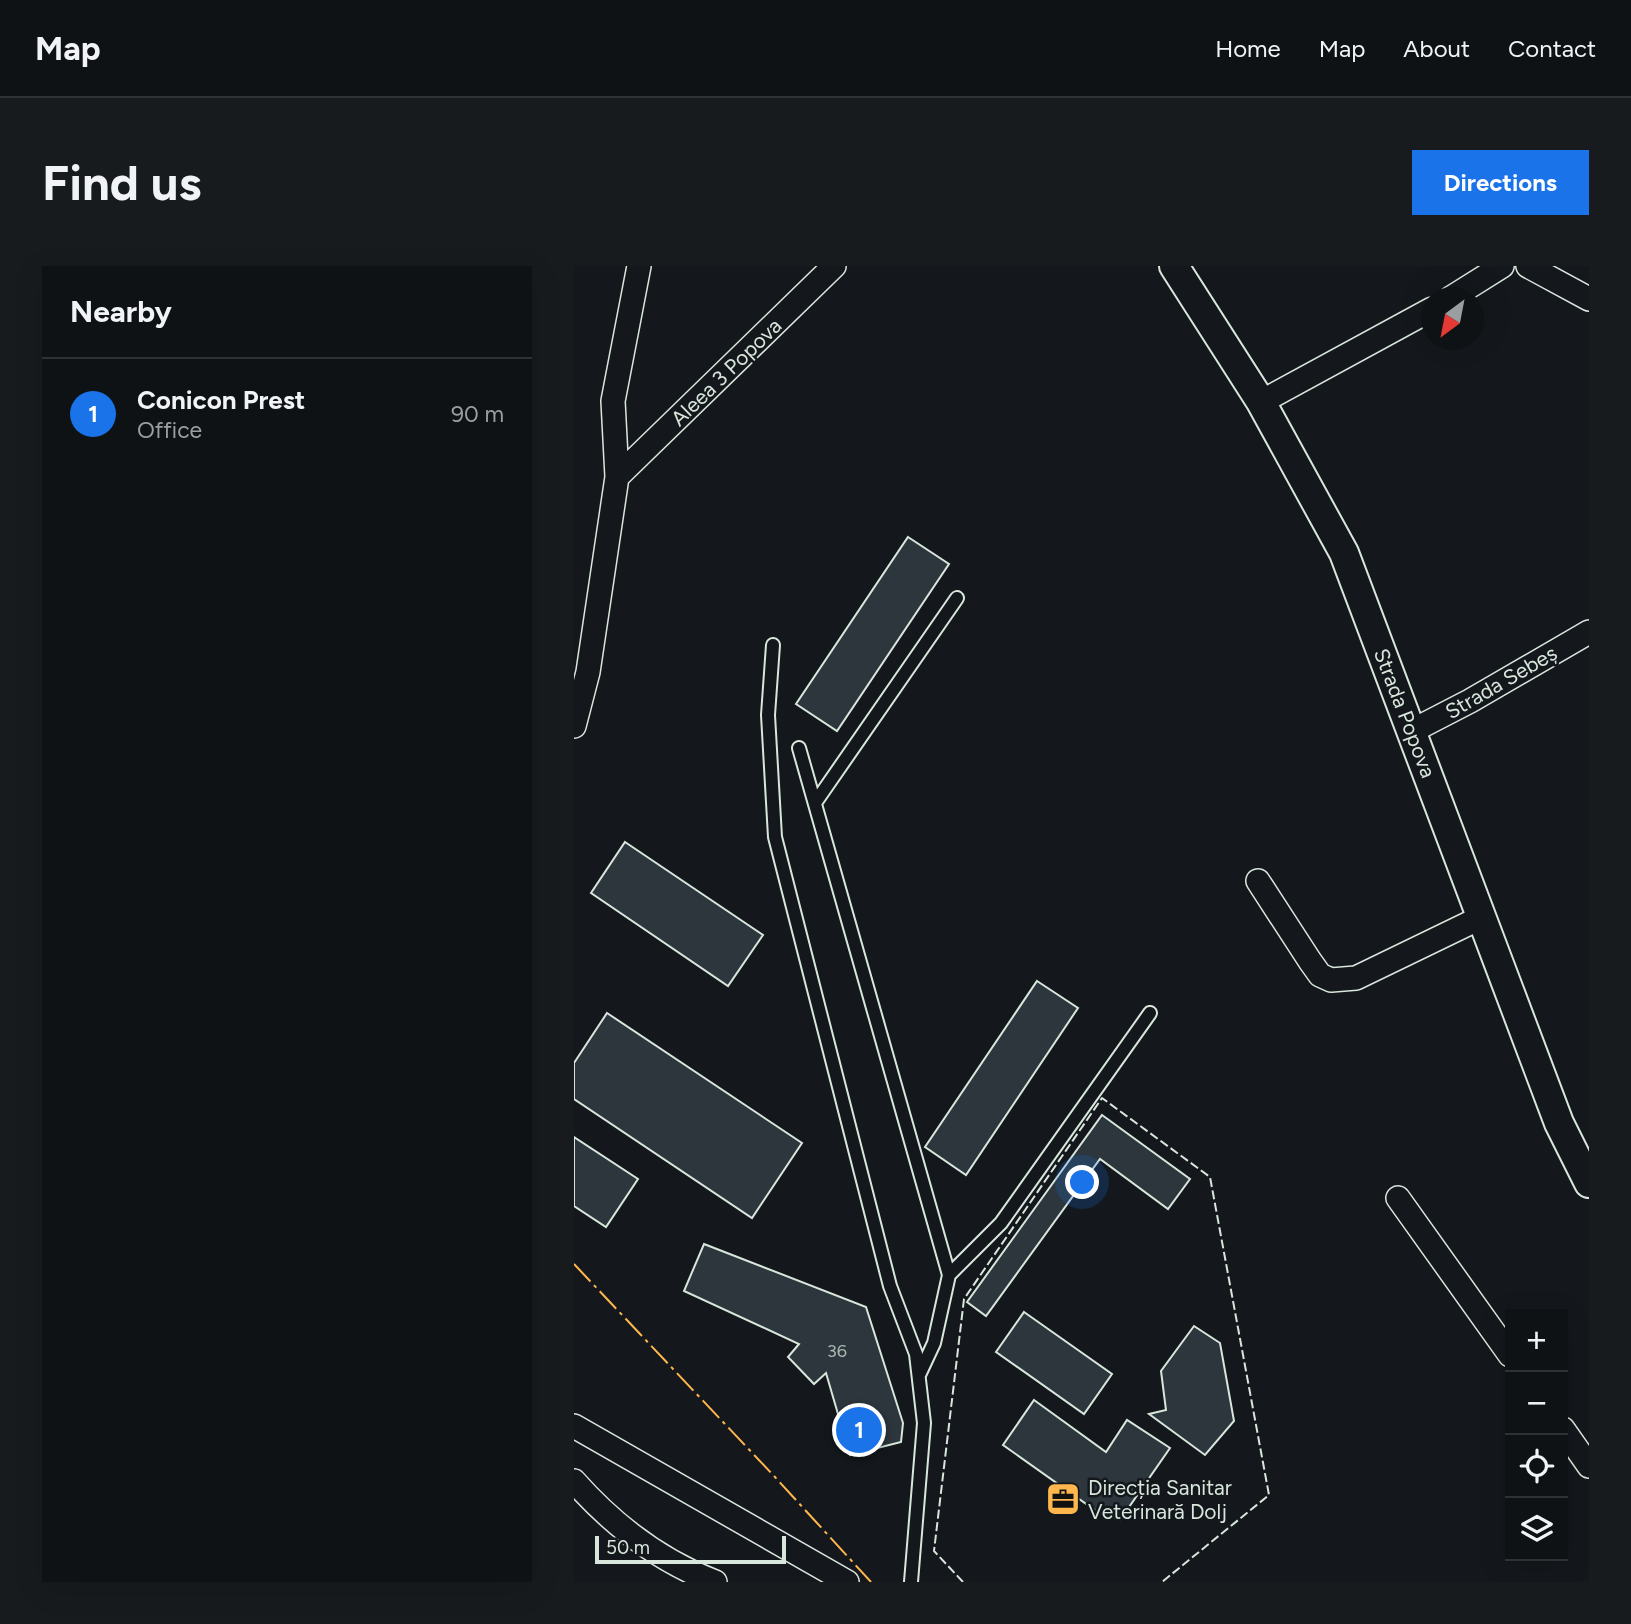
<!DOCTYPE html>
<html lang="en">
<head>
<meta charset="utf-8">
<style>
	:root { --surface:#0f1215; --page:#181b1e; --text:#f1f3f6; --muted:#9b9ea0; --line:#2f3234; --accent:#1a73e8 }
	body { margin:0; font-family:Figtree,sans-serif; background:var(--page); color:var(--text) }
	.controls { position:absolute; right:21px; bottom:21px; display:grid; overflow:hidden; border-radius:0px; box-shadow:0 7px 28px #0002 }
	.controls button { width:63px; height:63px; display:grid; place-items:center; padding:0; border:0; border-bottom:2px solid var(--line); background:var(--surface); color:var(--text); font:35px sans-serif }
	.compass { position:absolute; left:847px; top:21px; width:63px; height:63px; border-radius:50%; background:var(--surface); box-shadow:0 7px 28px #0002; rotate:212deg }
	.scale { position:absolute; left:21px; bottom:18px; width:191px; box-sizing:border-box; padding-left:7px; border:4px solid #d8e6dc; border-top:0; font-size:19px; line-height:24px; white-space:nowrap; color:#d8e6dc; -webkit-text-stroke:5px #14181c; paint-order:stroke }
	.you { position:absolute; left:509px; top:917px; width:24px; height:24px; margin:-18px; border:5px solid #fff; border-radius:50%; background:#1a73e8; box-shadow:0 0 0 10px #1a73e833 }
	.badge { display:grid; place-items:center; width:46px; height:46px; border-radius:50%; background:var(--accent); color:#fff; font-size:23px; font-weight:700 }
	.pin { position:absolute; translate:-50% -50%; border:4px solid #fff; box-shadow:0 2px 7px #0006 }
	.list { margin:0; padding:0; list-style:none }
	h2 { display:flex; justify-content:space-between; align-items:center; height:91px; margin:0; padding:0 28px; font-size:30px }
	h2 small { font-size:23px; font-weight:400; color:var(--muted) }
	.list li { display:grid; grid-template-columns:46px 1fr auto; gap:21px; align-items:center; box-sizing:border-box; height:112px; padding:0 28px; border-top:2px solid var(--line) }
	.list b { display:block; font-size:26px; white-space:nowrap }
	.list p { margin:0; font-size:23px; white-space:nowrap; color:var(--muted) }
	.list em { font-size:23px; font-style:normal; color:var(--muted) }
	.icon { flex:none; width:38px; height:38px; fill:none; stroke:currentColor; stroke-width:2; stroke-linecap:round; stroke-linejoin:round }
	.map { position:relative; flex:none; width:1015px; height:1316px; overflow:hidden; border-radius:0px }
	header { display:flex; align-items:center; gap:42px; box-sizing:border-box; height:98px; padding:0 35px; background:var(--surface); border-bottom:2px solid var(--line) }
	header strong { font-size:33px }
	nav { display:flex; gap:38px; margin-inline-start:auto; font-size:24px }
	.intro { display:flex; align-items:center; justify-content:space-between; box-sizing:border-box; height:168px; padding:0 42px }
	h1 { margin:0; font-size:49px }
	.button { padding:18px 32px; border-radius:0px; background:var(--accent); color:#fff; font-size:24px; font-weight:700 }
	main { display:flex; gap:42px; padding:0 42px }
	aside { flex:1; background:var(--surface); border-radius:0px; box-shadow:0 7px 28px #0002 }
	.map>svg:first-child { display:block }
	.building { fill:#2c363c; stroke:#d8e6dc; stroke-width:2 }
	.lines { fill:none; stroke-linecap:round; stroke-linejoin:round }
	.service-casing { stroke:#d8e6dc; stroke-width:16 }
	.minor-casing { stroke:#d8e6dc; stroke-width:26 }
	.tertiary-casing { stroke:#d8e6dc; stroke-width:32 }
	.service { stroke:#14181c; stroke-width:12 }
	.minor { stroke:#14181c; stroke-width:23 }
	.tertiary { stroke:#14181c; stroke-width:28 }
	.fence { stroke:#d8e6dc; stroke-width:2; stroke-dasharray:9 3.5; stroke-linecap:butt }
	.power { stroke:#ffb74d; stroke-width:2; stroke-dasharray:24 5 3.5 5; stroke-linecap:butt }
	.labels { text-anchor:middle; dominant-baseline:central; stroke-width:5; stroke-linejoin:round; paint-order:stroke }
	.number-label { font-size:18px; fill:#adbab4 }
	.street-label { font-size:21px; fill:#d8e6dc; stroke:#14181c }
	.poi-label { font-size:21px; fill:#d8e6dc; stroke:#14181c; text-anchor:start }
</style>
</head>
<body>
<header>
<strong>Map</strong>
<nav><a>Home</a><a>Map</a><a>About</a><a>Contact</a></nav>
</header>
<div class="intro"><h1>Find us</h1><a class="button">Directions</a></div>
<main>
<aside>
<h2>Nearby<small></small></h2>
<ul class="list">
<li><span class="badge">1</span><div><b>Conicon Prest</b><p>Office</p></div><em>90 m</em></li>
</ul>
</aside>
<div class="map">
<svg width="1015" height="1316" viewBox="0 0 1015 1316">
	<rect width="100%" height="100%" fill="#14181c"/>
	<path class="building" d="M 334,271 L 375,298 L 263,465 L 222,438 Z
		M 51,576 L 189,669 L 154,720 L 17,627 Z
		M 463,715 L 504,742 L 392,909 L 351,881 Z
		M 33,747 L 228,877 L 178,952 L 0,833 L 0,797 Z
		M 528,849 L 616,913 L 594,943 L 526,893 L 412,1050 L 393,1036 Z
		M 0,871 L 64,913 L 32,961 L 0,940 Z
		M 130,978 L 292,1041 L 329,1157 L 327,1176 L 276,1189 L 252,1107 L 240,1118 L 214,1091 L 225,1078 L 110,1025 Z
		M 450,1046 L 538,1108 L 510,1148 L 422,1086 Z
		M 620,1060 L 646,1077 L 660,1155 L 631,1189 L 575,1148 L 592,1144 L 587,1105 Z
		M 460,1134 L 532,1186 L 553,1154 L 596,1182 L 546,1254 L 525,1247 L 429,1179 Z"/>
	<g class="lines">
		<g class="service-casing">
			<path id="service" d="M 199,379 L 194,449 L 201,571 L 316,1020 L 342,1088 L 350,1157 L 337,1316
				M 225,482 L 375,1009 L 360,1077 L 345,1109
				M 241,537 L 383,332
				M 375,1009 L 427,957 L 576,747"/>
		</g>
		<g class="minor-casing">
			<path id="minor" d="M 954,0 L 1015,33
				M 877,32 L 928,0
				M 687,136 L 858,43
				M 43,211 L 260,0
				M 0,460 L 14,406 L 43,211 L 39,135 L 65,0
				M 838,465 L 896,435 L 1015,366
				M 684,615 L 736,695 L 746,709 L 757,714 L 782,712 L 908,651
				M 824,932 L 936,1089
				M 0,1160 L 273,1316
				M 989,1163 L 1015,1200
				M 0,1215 C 39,1259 86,1295 141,1316"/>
		</g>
		<g class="tertiary-casing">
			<path id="tertiary" d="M 600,0 L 687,136 L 770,287 L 985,857 L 1015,917"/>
		</g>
		<use href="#service" class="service"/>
		<use href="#minor" class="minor"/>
		<use href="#tertiary" class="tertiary"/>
		<path class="fence" d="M 389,1316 L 360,1285 L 390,1033 L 528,832 L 636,911 L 695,1229 L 588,1316"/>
		<path class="power" d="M 0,998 L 200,1210 L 297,1316"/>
	</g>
	<defs>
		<g id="office-square" transform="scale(1.75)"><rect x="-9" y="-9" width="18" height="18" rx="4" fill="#ffb74d" stroke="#14181c"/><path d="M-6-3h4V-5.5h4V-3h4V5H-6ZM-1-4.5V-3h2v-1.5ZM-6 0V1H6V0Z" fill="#111"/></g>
	</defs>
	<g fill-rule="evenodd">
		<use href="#office-square" x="489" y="1233"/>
	</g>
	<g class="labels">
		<g class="number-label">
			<text x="263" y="1085">36</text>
		</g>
		<g class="street-label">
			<text transform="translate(152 106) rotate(-44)">Aleea 3 Popova</text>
			<text transform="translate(927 416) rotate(-30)">Strada Sebeș</text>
			<text transform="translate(831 447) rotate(69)">Strada Popova</text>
		</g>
		<g class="poi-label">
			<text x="514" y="1221">Direcția Sanitar<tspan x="514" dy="24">Veterinară Dolj</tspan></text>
		</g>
	</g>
</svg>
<div class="controls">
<button>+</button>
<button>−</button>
<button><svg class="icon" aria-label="locate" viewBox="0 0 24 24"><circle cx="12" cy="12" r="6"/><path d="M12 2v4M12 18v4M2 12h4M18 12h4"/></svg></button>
<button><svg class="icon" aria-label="layers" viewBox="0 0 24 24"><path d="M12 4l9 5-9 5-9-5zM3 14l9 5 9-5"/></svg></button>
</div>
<svg class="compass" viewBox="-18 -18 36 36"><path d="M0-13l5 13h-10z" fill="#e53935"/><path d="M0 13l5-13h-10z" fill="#9b9ea0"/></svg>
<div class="scale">50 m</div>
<div class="you"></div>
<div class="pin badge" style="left:285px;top:1164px">1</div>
</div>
</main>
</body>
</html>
